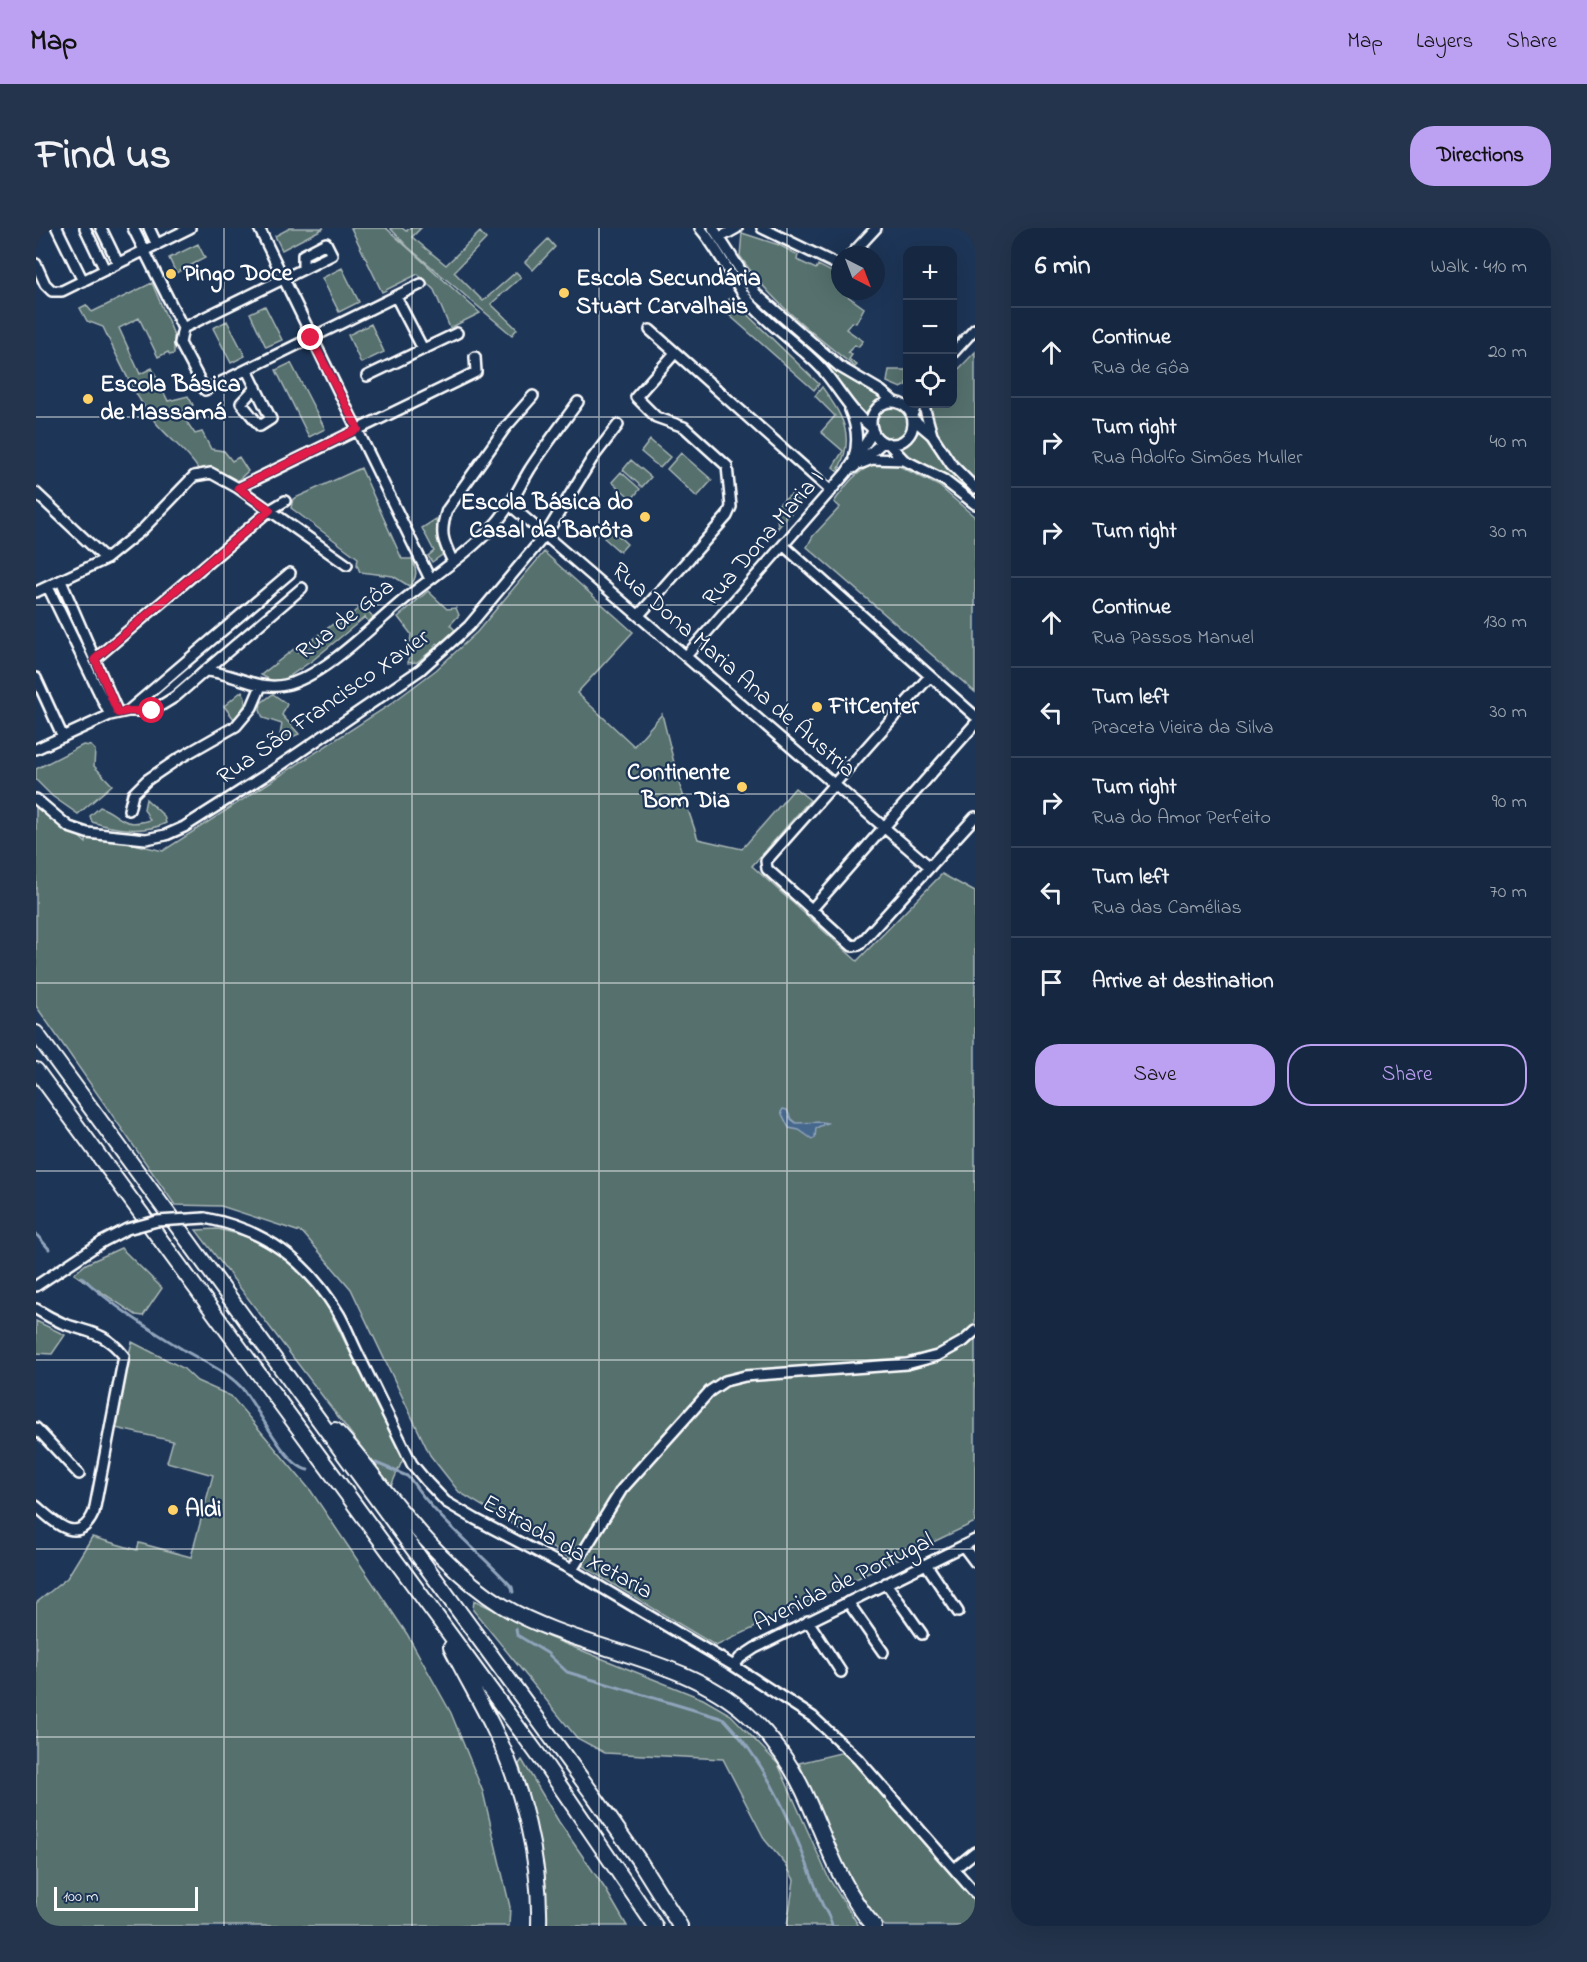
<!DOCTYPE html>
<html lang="en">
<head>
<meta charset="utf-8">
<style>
	:root { --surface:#162841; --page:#23344c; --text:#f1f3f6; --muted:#9ea6b1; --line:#35445a; --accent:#bca0f2 }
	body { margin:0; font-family:"Indie Flower",sans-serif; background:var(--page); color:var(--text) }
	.controls { position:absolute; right:18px; top:18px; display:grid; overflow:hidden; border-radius:12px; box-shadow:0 6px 24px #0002 }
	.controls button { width:54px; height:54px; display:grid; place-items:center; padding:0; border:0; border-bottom:2px solid var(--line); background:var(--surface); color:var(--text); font:30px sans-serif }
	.compass { position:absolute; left:795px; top:18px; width:54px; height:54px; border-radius:50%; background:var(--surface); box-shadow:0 6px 24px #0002; rotate:138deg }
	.scale { position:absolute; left:18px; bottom:15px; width:144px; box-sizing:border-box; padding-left:6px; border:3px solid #fff; border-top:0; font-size:16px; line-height:21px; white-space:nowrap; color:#fff; -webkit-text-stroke:4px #1d3557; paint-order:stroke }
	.stop { position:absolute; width:18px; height:18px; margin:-14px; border:4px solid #e11d48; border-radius:50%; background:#fff }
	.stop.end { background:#e11d48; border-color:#fff; box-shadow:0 2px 6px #0008 }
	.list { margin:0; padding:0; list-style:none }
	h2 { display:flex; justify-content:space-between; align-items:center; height:78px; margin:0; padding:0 24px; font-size:26px }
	h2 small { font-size:20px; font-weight:400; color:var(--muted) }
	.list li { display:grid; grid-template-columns:39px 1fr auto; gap:18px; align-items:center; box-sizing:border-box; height:90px; padding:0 24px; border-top:2px solid var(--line) }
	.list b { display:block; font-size:22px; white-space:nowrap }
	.list p { margin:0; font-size:20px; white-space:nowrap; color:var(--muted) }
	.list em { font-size:20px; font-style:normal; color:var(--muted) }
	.actions { display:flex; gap:12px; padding:18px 24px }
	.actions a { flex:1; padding:14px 0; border:2px solid var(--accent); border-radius:24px; text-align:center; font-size:21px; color:var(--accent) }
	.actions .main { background:var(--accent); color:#111 }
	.icon { flex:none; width:33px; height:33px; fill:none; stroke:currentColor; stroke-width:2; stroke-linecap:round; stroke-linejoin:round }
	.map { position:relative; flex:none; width:939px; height:1698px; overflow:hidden; border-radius:24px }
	header { display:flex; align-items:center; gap:36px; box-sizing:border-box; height:84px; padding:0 30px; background:var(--accent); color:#111 }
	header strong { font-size:28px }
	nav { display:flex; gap:33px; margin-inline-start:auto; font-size:21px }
	.intro { display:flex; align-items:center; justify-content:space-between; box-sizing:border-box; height:144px; padding:0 36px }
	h1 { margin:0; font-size:42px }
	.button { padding:15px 27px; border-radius:24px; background:var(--accent); color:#111; font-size:21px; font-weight:700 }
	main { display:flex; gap:36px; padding:0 36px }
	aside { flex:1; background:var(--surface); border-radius:24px; box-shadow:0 6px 24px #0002 }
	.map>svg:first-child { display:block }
	.green { fill:#546f6d; stroke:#aab7b6; stroke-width:1.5 }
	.water { fill:#46688d; stroke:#90a4bb; stroke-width:1.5 }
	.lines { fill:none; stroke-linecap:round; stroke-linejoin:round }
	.stream { stroke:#90a4bb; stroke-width:3 }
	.minor-casing { stroke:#fff; stroke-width:14 }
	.highway-casing { stroke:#fff; stroke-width:18 }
	.minor { stroke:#1d3557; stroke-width:9 }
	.highway { stroke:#1d3557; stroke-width:14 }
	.minor-bridge-casing { stroke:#fff; stroke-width:14; stroke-linecap:butt }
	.minor-bridge { stroke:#1d3557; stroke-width:9 }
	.route { stroke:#e11d48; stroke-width:8 }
	.grid { fill:none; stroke:#fff; stroke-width:1.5; stroke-opacity:0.55 }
	.poi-dot { fill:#ffd166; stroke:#1d3557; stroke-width:2 }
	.labels { text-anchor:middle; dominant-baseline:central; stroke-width:4.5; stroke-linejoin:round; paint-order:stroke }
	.poi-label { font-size:24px; font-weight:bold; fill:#fff; stroke:#1d3557; text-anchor:start }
	.street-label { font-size:24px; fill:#fff; stroke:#1d3557 }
</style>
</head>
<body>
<header>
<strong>Map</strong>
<nav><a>Map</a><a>Layers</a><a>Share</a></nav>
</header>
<div class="intro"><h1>Find us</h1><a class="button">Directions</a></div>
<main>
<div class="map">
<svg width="939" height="1698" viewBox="0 0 939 1698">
	<rect width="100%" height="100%" fill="#1d3557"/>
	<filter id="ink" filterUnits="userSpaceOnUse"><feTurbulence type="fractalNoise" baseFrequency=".0167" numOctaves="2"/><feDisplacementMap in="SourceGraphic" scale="12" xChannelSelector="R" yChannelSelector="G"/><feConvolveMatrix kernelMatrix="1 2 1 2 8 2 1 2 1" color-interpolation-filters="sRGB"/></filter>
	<g filter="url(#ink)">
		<path class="green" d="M 254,0 L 288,0 L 246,22 L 239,8 Z
			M 315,0 L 350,0 L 444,85 L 414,100 L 398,62 L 382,46 L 346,64 Z
			M 354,0 L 366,0 L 370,3 L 374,0 L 385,0 L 376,9 L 410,37 L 444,4 L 450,11 L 418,44 L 447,73 L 480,44 L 485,49 L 455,76 L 481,101 L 476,107 L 471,103 L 372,19 Z
			M 706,5 L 743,17 L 762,27 L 761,32 L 780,41 L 782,37 L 804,48 L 799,59 L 828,80 L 820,95 L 816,94 L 810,101 L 827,113 L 822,119 L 819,117 L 812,124 L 816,127 L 813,131 L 821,137 L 819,139 C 777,106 734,73 704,28 Z
			M 512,11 L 519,19 L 497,42 L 489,34 Z
			M 162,16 L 169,30 L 140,45 L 133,30 Z
			M 306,40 L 323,74 L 303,84 L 286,50 Z
			M 116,55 L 138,107 L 138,126 L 134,127 L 132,124 L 122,129 L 103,90 L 83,100 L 104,146 L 116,140 L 132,173 L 152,168 L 157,177 L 144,184 L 159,206 L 166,204 L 175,221 L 188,223 L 196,233 L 203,229 L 212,243 L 201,253 L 179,242 L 163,242 C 150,221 130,209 116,190 C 96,163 82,130 67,99 L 51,93 L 44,80 L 50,77 L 56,84 Z
			M 694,70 L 783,156 L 778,162 L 684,79 Z
			M 229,78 L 246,112 L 230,119 L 214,85 Z
			M 191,93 L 209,128 L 195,135 L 177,100 Z
			M 335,96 L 348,124 L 325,135 L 312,107 Z
			M 939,124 L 939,255 L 911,221 L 895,196 L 892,176 L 916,176 L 917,147 Z
			M 780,125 L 795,139 L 848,170 L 838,177 L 830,191 L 823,184 L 793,141 L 778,127 Z
			M 255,135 L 289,201 L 273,209 L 240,142 Z
			M 853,142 L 871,142 L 871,157 L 865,160 L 851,154 Z
			M 786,159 C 805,186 820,207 803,240 L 804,242 L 803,244 L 797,239 L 807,223 L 785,204 L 799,188 L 779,168 Z
			M840 195a16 16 0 1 1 32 0a16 16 0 1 1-32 0Z
			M 881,197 L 904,230 L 931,262 L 859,220 C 871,216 879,210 881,197 Z
			M 614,212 L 634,229 L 624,240 L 605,224 Z
			M 645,225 L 676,252 L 661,269 L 631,241 Z
			M 595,232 L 615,249 L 606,259 L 587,242 Z
			M 838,236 L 859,236 L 903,258 L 939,289 L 939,464 L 771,319 L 777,308 L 804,279 L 798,274 C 811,256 818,245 838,236 Z
			M 325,240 L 366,331 L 376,331 C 381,342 382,350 373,358 L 357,348 L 324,344 L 321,337 L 322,330 L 255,280 L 257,271 Z
			M 585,244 L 604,261 L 596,271 L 576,254 Z
			M 756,266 L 764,275 L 742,300 L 740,278 Z
			M 400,291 L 402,309 L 409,325 L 396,334 L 392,328 L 398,323 L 386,300 Z
			M 575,301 L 591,316 L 584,324 L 568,310 Z
			M 508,324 L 597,404 L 541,465 L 598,518 L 626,486 L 643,555 L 662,611 L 706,621 L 759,560 L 774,572 L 716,638 L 821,733 L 906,646 L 939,664 L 939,1294 L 680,1418 L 423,1264 L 394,1227 L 315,1061 L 267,1005 L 185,978 L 139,977 L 0,778 L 0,569 L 50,615 L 51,605 L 127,623 L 352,478 L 400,442 L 441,404 Z
			M 392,363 L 411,381 L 420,380 L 423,387 L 414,397 L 419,402 L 403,417 L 401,415 L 398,418 L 399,420 L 381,434 L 372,435 L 375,406 L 362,389 Z
			M 323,380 L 330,381 L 337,389 L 333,395 L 329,389 L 277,432 L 242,456 L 225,447 L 258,421 L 261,424 L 297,396 L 300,399 Z
			M 206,463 C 214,475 206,482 198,491 L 188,478 Z
			M 237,466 L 251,476 L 246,487 L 263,506 L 256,509 L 244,507 L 246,496 L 227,490 L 224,482 L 225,475 Z
			M 47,517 L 55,518 L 59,522 L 58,538 L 76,557 L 42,586 L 16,568 L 0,552 L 0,541 Z
			M 110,571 L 128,588 L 130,595 C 109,606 77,601 56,594 L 54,588 L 64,579 C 84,586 86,601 114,592 L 108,581 Z
			M 182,1001 L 213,1009 L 237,1023 L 266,1045 L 288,1072 L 367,1231 L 355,1258 L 160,1002 Z
			M 85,1020 L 126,1060 L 107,1088 L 100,1087 L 38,1046 L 50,1036 Z
			M 0,1093 L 29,1107 L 16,1126 L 0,1125 Z
			M 96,1114 L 147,1140 L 161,1153 L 195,1168 L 275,1263 L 371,1406 L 415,1485 L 447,1564 L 474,1679 L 473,1698 L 0,1698 L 0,1375 L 31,1350 L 56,1309 L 101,1322 L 103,1315 L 155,1329 L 177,1247 L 131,1234 L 137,1213 L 75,1199 Z
			M 438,1372 L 512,1409 L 667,1471 L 695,1487 L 742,1536 L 793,1651 L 823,1698 L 751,1698 L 758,1652 L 750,1637 L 729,1612 L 687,1531 L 569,1525 L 541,1510 L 437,1382 Z
			M 808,1524 L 939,1674 L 939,1698 L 849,1698 L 841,1691 L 815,1652 L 763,1535 Z
			M 486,1532 L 523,1594 L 570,1662 L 591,1698 L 508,1698 L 509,1673 L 503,1613 L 483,1536 Z"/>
		<path class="water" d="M 747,881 L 751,882 L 755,891 L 760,895 L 786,894 L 791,895 L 780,900 L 779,910 L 776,911 L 763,902 L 753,900 L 745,884 Z"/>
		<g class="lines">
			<path class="stream" d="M 0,1006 L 13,1021
				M 46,1049 C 75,1077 112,1100 146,1121 C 166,1133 188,1142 204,1158 C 221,1176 248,1238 272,1242
				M 340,1235 L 371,1248 L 375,1252 C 403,1293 443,1323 476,1359 L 477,1364
				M 480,1401 L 481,1407 L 511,1425 L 531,1444 L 688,1491 C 738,1543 760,1607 785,1673 C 788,1682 795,1689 796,1698"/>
			<g class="minor-casing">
				<path id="minor" d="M 21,0 L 47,53
					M 49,0 L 69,42
					M 65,0 L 82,35
					M 97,0 L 147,100 L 144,115 L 169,162 L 385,56
					M 113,0 L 121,17
					M 223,0 L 394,351
					M 664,0 C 684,23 695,52 715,76 C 736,100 764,117 786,141 C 804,162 813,182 836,200
					M 677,0 L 720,66 L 804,139 L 845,163 L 857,173
					M 726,0 L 804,38
					M 683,10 L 701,0
					M 815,27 L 840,0
					M 0,36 L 9,56 L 16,63 L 26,63 L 154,0
					M 360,69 L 387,121
					M 147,100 L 296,27 L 290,15 L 267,27 L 267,41
					M 614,102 L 795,263
					M 916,126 L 939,101
					M 211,142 L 235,191 L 224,198 L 205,175 L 220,159
					M 331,148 L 421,105
					M835 195a21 21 0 1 1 42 0a21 21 0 1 1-42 0Z
					M 889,176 L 889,182 L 896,207
					M 814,182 C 821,198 823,213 818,230
					M 876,187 L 881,176
					M 877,191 L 896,207 L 915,236 L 939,260
					M 852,215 L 868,232 L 908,252 L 939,276
					M 826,235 L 836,231 L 868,232
					M 817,240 L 847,214
					M 202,260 L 311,337
					M 0,265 L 70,331
					M 474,277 L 894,639
					M 748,318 L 939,488
					M 417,334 C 407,313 403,305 411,282 L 469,200 L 497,168
					M 25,353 L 82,485
					M 12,359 L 74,487
					M 0,364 L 70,331 L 107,301 L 158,248 L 175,245 L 202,260 L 440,144 L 439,129
					M 603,387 L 691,288 L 695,279 L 691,238 L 648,199 L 620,189 L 600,169 L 639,125
					M 650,428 L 810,245 L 837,204
					M 59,431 L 234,282 L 249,273
					M 169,443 L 266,360
					M 894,448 L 730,633 L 731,641 L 816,718 L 823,717 L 939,589
					M 0,450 L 27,509
					M 92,483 L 254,345
					M 0,521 L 74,487 L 92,483 L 116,483 L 139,469 L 169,443 C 197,444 220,463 249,457 C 288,449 338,396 370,370 C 400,346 435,324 461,294 C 475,278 483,259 494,241 C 509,218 526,196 542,174
					M 0,571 L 33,599 L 51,605 L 110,611 L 130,607 L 148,599 L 236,543 L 384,442 L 433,398 L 510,306 L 556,231 L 582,197
					M 93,582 L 97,566 L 111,552 L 142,531 L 200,498 L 216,479 L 225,458
					M 775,682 L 939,496
					M 169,990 C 230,1002 271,1033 303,1086 C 311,1100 317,1117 325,1132 C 342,1167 359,1201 376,1236 L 391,1254 L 410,1274 L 439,1291 L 536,1342 L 698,1438 L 777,1489 L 822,1531 L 939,1665
					M 0,1058 L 66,1014
					M 0,1081 C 8,1086 17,1091 26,1095 C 53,1105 68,1103 88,1128 L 58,1284 C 43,1319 19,1295 0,1278
					M 0,1200 L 43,1246
					M 927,1318 L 939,1334
					M 890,1336 L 922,1384
					M 536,1342 L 586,1261 L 674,1163 L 689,1153 L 709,1148 L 871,1136 L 901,1128 L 928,1113 L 939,1103
					M 850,1355 L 886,1406
					M 812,1374 L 847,1424
					M 772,1393 L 805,1444
					M 698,1438 L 704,1430 L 719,1420 L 939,1312
					M 918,1641 L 939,1624"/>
			</g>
			<g class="highway-casing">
				<path id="highway" d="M 0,805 L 558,1568 L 604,1634 L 644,1698
					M 0,842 L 511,1539 L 619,1698
					M 299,1202 C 319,1222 335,1246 353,1268 C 386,1309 422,1350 467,1378 C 540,1422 648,1428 711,1486 C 735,1508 753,1533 767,1562 C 789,1608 803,1659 838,1698
					M 415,1419 C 428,1445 443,1471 456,1497 C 486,1556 505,1632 503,1698"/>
			</g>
			<use href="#minor" class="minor"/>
			<use href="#highway" class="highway"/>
			<g class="minor-bridge-casing">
				<path id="minor-bridge" d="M 66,1014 L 91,1001 L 121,993 L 169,990"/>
			</g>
			<use href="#minor-bridge" class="minor-bridge"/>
		</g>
	</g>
	<g class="lines" filter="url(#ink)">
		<path class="route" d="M 116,483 L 92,483 L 82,485 L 59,431 L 234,282 L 202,260 L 322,201 L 275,110"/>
	</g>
	<path class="grid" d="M 188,0 L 188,1698M 376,0 L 376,1698M 563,0 L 563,1698M 751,0 L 751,1698M 0,189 L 939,189M 0,377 L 939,377M 0,566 L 939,566M 0,755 L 939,755M 0,943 L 939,943M 0,1132 L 939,1132M 0,1321 L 939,1321M 0,1509 L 939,1509"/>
	<g class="poi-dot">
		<circle cx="135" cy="46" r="6"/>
		<circle cx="528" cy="65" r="6"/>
		<circle cx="52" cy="171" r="6"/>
		<circle cx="609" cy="289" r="6"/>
		<circle cx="781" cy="479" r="6"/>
		<circle cx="706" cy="559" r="6"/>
		<circle cx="137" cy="1282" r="6"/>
	</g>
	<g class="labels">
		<g class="poi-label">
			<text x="147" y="46">Pingo Doce</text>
			<text x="540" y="51">Escola Secundária<tspan x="540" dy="28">Stuart Carvalhais</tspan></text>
			<text x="64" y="157">Escola Básica<tspan x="64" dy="28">de Massamá</tspan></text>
			<text x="597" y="275" text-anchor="end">Escola Básica do<tspan x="597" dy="28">Casal da Barôta</tspan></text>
			<text x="793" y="479">FitCenter</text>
			<text x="694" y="545" text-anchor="end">Continente<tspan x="694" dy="28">Bom Dia</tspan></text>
			<text x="149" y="1282">Aldi</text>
		</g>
		<g class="street-label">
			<text transform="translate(728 311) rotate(-49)">Rua Dona Maria I</text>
			<text transform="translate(310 392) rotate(-38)">Rua de Gôa</text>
			<text transform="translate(697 443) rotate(41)">Rua Dona Maria Ana de Áustria</text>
			<text transform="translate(288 480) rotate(-35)">Rua São Francisco Xavier</text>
			<text transform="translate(531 1320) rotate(29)">Estrada da Xetaria</text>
			<text transform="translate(808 1355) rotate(-26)">Avenida de Portugal</text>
		</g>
	</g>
</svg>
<div class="controls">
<button>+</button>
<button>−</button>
<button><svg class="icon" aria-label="locate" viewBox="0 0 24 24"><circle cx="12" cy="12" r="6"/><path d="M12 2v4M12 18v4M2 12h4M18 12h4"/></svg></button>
</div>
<svg class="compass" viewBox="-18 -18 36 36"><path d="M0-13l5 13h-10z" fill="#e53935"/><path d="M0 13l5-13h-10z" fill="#9ea6b1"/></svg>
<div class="scale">100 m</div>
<div class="stop" style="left:116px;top:483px"></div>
<div class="stop end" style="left:275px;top:110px"></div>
</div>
<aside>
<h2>6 min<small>Walk · 410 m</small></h2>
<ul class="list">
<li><svg class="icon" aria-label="ahead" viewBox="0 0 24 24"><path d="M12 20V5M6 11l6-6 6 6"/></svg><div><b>Continue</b><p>Rua de Gôa</p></div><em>20 m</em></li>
<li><svg class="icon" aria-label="right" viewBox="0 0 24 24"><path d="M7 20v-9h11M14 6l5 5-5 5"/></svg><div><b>Turn right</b><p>Rua Adolfo Simões Muller</p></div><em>40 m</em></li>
<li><svg class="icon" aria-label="right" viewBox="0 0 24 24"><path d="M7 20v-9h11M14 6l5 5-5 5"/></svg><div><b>Turn right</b></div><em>30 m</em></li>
<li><svg class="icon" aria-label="ahead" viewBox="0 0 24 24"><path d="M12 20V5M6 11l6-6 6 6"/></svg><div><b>Continue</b><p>Rua Passos Manuel</p></div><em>130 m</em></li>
<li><svg class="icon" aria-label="left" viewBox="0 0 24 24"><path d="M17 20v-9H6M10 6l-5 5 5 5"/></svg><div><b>Turn left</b><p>Praceta Vieira da Silva</p></div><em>30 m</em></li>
<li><svg class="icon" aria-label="right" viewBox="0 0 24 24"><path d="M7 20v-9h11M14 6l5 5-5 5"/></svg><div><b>Turn right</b><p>Rua do Amor Perfeito</p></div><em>90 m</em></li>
<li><svg class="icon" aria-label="left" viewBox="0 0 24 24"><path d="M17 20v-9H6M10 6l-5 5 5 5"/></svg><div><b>Turn left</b><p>Rua das Camélias</p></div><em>70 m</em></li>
<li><svg class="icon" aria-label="arrive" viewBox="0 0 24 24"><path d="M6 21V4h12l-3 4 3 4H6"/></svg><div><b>Arrive at destination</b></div></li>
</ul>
<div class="actions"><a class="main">Save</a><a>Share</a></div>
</aside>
</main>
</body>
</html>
